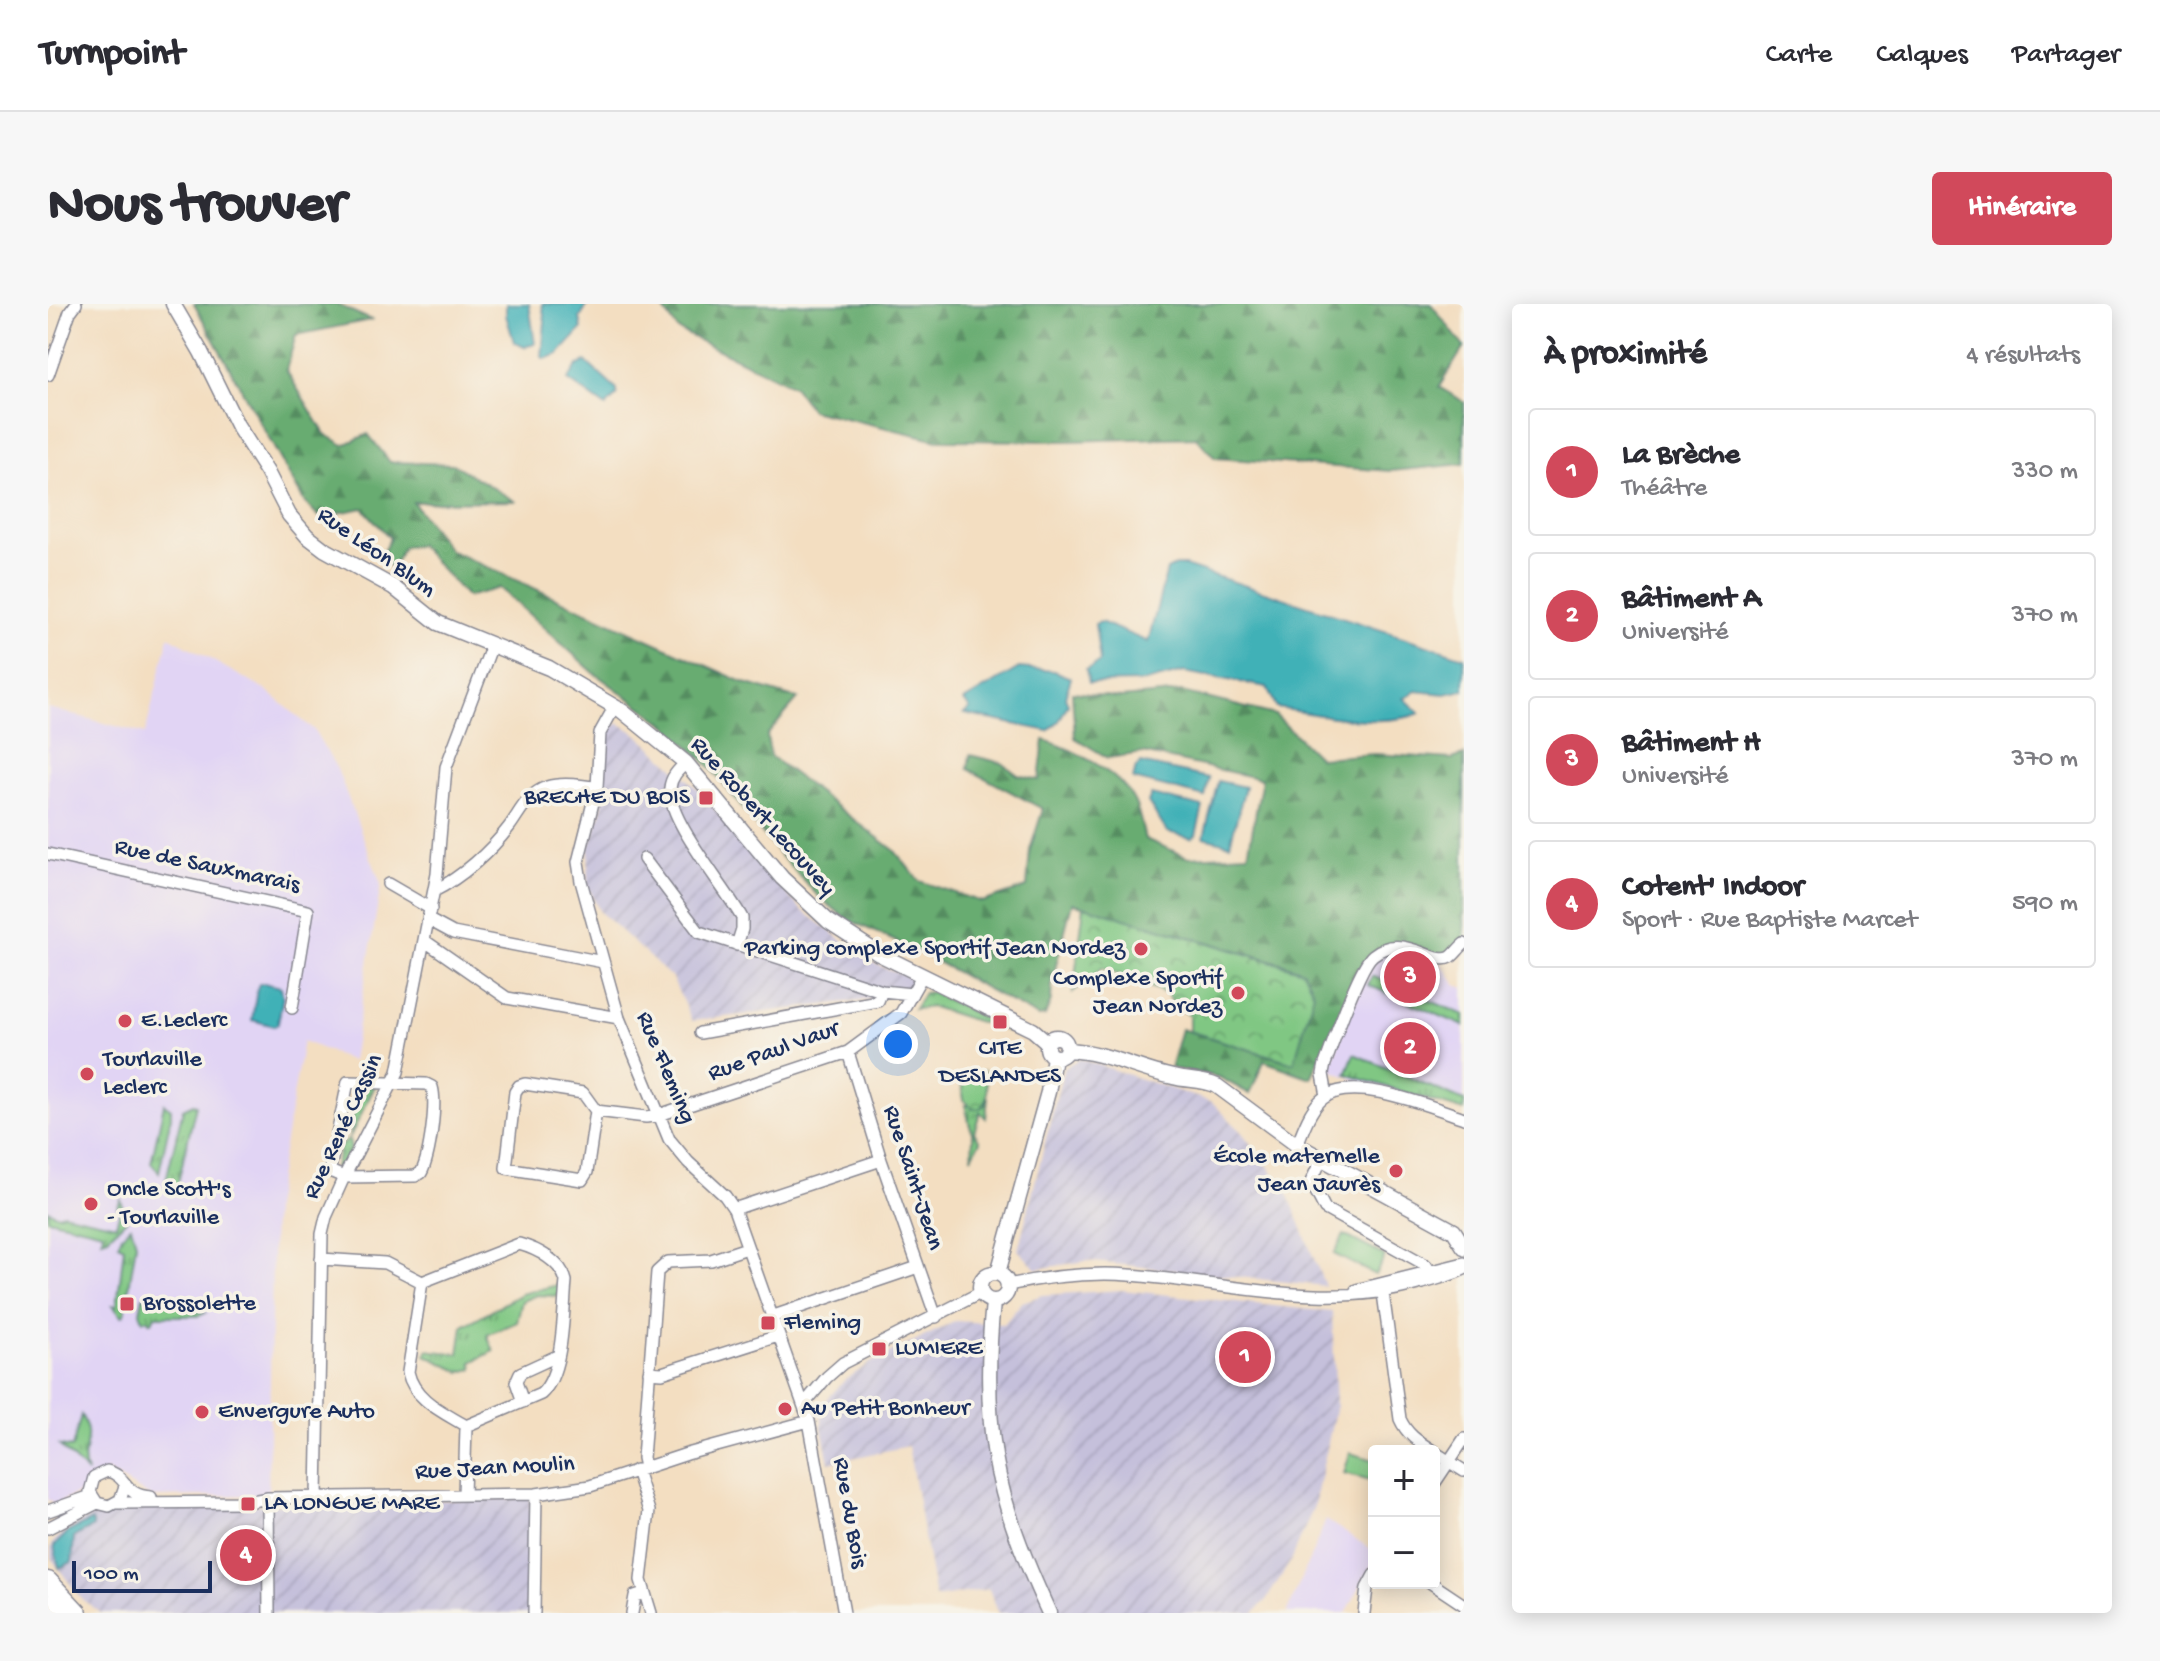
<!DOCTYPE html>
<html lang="fr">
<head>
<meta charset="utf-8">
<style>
	:root { --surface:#fff; --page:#f7f7f7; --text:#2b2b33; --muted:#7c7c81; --line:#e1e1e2; --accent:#d1495b }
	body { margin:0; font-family:"Gochi Hand",sans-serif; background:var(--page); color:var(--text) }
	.controls { position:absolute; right:24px; bottom:24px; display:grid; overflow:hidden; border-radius:8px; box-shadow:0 4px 20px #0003 }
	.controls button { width:72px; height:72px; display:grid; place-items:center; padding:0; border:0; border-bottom:2px solid var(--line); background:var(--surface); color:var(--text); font:40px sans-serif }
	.scale { position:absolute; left:24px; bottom:20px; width:140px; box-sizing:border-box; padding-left:8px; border:4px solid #1b2f5e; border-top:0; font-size:22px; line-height:28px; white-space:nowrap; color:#1b2f5e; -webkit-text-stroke:6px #f7f3e8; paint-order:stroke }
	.you { position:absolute; left:850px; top:740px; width:28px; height:28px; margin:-20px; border:6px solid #fff; border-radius:50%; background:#1a73e8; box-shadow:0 0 0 12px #1a73e833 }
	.badge { display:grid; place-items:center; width:52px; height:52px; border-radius:50%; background:var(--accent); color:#fff; font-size:26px; font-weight:700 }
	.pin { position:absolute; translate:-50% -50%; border:4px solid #fff; box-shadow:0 2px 8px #0006 }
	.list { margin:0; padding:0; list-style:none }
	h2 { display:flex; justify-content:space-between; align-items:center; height:104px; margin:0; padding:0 32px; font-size:34px }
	h2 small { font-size:26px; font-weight:400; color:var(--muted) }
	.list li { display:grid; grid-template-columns:52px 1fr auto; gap:24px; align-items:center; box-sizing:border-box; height:128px; margin:0 16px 16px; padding:0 16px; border:2px solid var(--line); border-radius:8px }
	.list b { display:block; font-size:30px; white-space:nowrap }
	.list p { margin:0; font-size:26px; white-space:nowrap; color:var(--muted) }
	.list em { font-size:26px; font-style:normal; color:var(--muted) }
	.map { position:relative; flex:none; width:1416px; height:1309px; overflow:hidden; border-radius:8px }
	header { display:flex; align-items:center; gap:48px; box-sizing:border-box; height:112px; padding:0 40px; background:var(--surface); border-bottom:2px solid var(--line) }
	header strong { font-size:38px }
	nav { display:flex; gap:44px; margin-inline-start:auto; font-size:28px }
	.intro { display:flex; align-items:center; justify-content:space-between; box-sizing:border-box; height:192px; padding:0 48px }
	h1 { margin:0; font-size:56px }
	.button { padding:20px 36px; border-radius:8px; background:var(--accent); color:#fff; font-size:28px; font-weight:700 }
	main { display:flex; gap:48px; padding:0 48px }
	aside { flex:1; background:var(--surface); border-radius:8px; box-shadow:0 4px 20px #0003 }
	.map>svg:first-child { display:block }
	.built { fill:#e1d4f4 }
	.industrial { fill:url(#industrial-furrows) }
	.grass { fill:url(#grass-tufts); stroke:#4e7b70; stroke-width:2 }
	.forest { fill:url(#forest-firs); stroke:#426e68; stroke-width:2 }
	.park { fill:url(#park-crowns); stroke:#4e7b70; stroke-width:2 }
	.pitch { fill:#80c783; stroke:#4e7b70; stroke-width:2 }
	.water { fill:#40b1b7; stroke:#2e708a; stroke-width:2 }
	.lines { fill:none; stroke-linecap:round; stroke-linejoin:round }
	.minor-casing { stroke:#878690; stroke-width:14 }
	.tertiary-casing { stroke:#878690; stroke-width:17 }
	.primary-casing { stroke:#878690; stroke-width:21 }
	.minor { stroke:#fff; stroke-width:11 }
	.tertiary { stroke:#fff; stroke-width:14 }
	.primary { stroke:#fff; stroke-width:18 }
	.poi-dot { fill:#d1495b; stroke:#f7f3e8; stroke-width:3 }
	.labels { text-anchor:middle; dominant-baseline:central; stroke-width:7; stroke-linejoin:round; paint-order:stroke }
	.street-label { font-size:24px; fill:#1b2f5e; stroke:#f7f3e8 }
	.poi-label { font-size:24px; fill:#1b2f5e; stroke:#f7f3e8; text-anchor:start }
</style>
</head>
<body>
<header>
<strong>Turnpoint</strong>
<nav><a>Carte</a><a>Calques</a><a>Partager</a></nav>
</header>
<div class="intro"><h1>Nous trouver</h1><a class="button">Itinéraire</a></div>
<main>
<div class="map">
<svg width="1416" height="1309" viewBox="0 0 1416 1309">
	<defs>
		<pattern id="industrial-furrows" width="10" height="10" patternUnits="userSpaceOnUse" patternTransform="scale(2)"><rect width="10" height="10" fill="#c5c0db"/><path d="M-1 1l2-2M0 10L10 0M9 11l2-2" fill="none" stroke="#a9a5be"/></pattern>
		<pattern id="grass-tufts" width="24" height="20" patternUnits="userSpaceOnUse" patternTransform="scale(2)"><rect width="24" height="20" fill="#80c783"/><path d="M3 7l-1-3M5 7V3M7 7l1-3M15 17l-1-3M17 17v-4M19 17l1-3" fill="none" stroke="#68a26e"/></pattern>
		<pattern id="forest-firs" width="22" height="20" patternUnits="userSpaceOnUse" patternTransform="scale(2)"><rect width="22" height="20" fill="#68ac71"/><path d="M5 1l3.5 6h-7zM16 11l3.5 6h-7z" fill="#558c60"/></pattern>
		<pattern id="park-crowns" width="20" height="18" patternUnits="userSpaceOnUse" patternTransform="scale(2)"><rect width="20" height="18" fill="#80c783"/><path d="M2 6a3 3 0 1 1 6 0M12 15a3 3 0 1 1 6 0" fill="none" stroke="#68a26e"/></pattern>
	</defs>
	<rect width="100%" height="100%" fill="#f7f3e8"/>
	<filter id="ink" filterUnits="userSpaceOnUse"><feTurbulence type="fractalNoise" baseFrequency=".0125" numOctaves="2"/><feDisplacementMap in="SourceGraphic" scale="16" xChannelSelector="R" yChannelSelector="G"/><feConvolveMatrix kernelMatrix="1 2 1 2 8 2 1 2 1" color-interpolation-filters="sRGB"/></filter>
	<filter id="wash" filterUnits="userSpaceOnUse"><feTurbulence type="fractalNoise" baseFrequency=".006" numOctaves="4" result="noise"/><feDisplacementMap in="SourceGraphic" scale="32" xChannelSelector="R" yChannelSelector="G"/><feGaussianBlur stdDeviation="1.8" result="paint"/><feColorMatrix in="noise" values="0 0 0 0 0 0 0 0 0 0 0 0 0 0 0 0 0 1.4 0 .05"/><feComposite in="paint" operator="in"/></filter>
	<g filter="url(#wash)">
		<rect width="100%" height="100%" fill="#f3dec1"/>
		<path class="built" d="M 121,332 L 219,387 L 266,426 L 289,465 L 333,580 L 304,757 L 255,737 L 225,903 L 220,1194 L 205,1191 L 103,1193 L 59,1167 L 42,1184 L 6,1201 L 3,1196 L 0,1197 L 0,404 L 97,430 Z
			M 1355,645 L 1391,657 L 1409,681 L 1416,684 L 1416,807 L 1311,778 L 1281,765 L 1304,704 L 1330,651 Z
			M 1278,1216 L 1326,1247 L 1326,1256 L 1298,1309 L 1239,1309 Z"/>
		<path class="industrial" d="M 571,419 L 589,430 L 649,484 L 730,581 L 754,606 L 825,659 L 862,674 L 864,690 L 644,717 L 624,674 L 552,608 L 539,581 L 541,544 L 554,506 L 558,426 Z
			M 1032,755 L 1164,798 L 1192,826 L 1239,887 L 1277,982 L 1038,957 L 989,965 L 970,946 L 1016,763 Z
			M 1074,986 L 1284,1008 L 1288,1102 L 1266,1202 L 1243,1257 L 1218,1296 L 1206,1309 L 950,1309 L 941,1285 L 887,1294 L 860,1142 L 781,1159 L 774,1124 L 774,1108 L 780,1094 L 796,1077 L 822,1059 L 908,1017 L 956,1020 L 974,998 L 995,991 Z
			M 482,1194 L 485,1309 L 53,1309 L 32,1293 L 3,1254 L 3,1243 L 7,1236 L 21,1225 L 44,1212 L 102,1204 Z"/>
		<path class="grass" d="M 1324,672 L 1416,711 L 1416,722 L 1320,681 Z
			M 883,688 L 966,729 L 884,703 L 866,705 L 876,689 Z
			M 1306,750 L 1416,797 L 1416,807 L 1298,770 Z
			M 311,782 L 327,782 L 301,835 L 303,846 L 293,867 L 287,864 L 292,843 L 301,835 Z
			M 940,792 L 938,814 L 932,808 L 926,828 L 932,837 L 924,853 L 925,833 L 917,801 L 936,802 Z
			M 116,800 L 123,805 L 123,813 L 111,868 L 103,859 Z
			M 145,800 L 148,801 L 129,883 L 119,880 L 118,876 L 135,805 Z
			M 73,896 L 79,915 L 60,933 L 54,935 L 55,928 L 0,915 L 0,906 L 10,911 L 15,909 L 68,921 L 72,906 L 69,904 Z
			M 83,922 L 88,939 L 79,997 L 76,997 L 75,1002 L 78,1003 L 77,1010 L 74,1012 L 65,1001 L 69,1001 L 76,943 L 70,940 L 74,931 Z
			M 513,980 L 511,992 L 489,991 L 474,997 L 469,1018 L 439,1031 L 446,1047 L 424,1058 L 425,1065 L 412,1068 L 378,1051 L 379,1046 L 411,1050 L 415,1022 L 473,990 Z
			M 95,993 L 157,1009 L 151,1012 L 107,1012 L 104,1018 L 101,1018 L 101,1015 L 95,1016 L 92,1008 Z
			M 33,1111 C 48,1137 30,1144 39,1169 L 12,1142 L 24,1144 Z"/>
		<path class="forest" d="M 146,0 L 288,0 L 323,16 L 248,31 L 238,66 L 277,130 L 296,141 L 320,130 L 342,158 L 405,160 L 467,197 L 365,198 L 401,246 L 697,379 L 750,395 L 719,431 L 722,452 L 846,546 L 871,577 L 934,598 L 979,583 L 982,546 L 995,505 L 920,465 L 922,451 L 954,459 L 970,471 L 991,476 L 996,436 C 1026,445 1073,469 1087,499 C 1092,510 1094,524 1097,535 L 1140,553 L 1200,550 L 1214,475 L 1095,449 L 1060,454 L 1027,434 L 1024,388 L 1073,394 L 1134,388 L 1227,411 L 1271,454 L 1327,450 L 1404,455 L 1416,451 L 1416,635 L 1399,653 L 1354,639 L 1314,662 L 1263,774 L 1216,757 L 1202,790 L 1171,773 L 1122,764 L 1133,725 L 1246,759 L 1255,667 L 1236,660 L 1024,599 L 1004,677 L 1003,697 L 997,712 L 990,713 L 877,651 L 799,615 L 771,593 L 731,550 L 660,461 L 620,422 L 546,369 L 452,284 L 419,293 L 371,241 L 355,243 L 344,264 L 332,254 L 342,234 L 315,204 L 290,209 L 285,225 L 257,199 Z
			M 612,0 L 1383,0 L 1416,43 L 1391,83 L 1416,98 L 1416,160 L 1343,167 L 1167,154 L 1148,133 L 1021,137 L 890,136 L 763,106 L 745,82 L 630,26 Z"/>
		<path class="park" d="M 1036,602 L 1255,667 L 1266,689 L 1246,759 L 1141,727 L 1141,711 L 1126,701 L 1118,689 L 1054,664 L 1025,688 Z
			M 936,767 C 938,780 943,794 933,804 L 925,805 L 916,796 L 912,772 Z"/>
		<path class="pitch" d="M 1296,931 L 1337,952 L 1327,971 L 1286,950 Z
			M 1302,1149 L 1326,1156 L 1323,1176 L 1296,1169 Z"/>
		<path class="water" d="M 458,0 L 481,0 L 487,40 L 476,43 L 466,38 L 458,11 Z
			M 494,0 L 540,0 L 532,14 L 534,25 L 511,50 L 497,55 L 494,53 L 497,17 Z
			M 538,58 L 569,86 L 569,91 L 558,103 L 520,76 L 529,62 Z
			M 1127,262 L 1137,262 L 1416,353 L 1416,386 L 1397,390 L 1368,387 L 1356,394 L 1372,409 C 1336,425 1267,410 1229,404 L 1219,383 L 1136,368 L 1097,378 L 1041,379 L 1038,366 L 1052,358 L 1047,320 L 1053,318 L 1100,338 L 1119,266 Z
			M 971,364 L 1006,367 L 1023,374 L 1017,393 L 1020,400 L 1011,417 L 1000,427 L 916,410 L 922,405 L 916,397 Z
			M 1093,459 L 1161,474 L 1157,493 L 1085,475 L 1088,463 Z
			M 1170,477 L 1197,483 L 1182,540 L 1156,533 Z
			M 1103,491 L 1155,503 L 1148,531 L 1143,534 L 1119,528 L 1100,498 Z
			M 216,679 L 233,683 L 235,693 L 230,719 L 226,722 L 204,716 L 209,685 L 211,680 Z
			M 42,1217 L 45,1218 L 45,1223 L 26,1233 L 24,1258 L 11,1264 L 6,1242 L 20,1228 Z"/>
	</g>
	<g filter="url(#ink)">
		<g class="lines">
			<g class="minor-casing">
				<path id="minor" d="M 0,71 L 22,8 L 28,0
					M 567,402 L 552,429 L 549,483 L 530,558 L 533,577 L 571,714 L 621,835 L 640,858 L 677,892 L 686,905 L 761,1117 L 796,1309
					M 638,459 C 630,466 623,473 622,484 C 619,516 678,584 694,614 L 694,625 L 689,641
					M 0,550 L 260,607 L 244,704
					M 596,555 L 651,628 L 834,687 L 864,690
					M 340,580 L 383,605
					M 386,587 C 414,573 442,548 461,523 C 473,507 479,490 499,483 C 515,478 533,482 549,483
					M 381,616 L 405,629 L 555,658
					M 377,637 L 459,694 L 571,714
					M 652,729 L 830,697 L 834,687
					M 800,748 L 833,856 L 888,1013
					M 300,778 L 378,780 L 384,783 C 389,800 382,852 373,869 L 367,872 L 296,873 L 284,868 L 282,864 Z
					M 1279,792 L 1275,770 L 1277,760 C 1285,739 1311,662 1325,651 C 1355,627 1386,663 1403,653 C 1407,650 1412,643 1416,640
					M 548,807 L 535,789 L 477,780 L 471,782 L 467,788 L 458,864 L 534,876 L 539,868 L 548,807 L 598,813 L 611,811 L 800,748 L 853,709 L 874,672
					M 1249,841 C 1255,826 1261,808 1272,797 C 1301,768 1383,803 1416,814
					M 1274,854 L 1263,878 L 1277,905 L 1378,961 L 1382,968
					M 686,905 L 833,856
					M 273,955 L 337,959 L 374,978 L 360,1068 C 366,1096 395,1108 418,1122
					M 374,978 L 471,940 C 489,945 513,957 518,977 C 515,1008 516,1069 493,1090 L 418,1122
					M 960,981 C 999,973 1041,968 1081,971 C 1178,978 1274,1007 1370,980 C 1386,976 1402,972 1416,965
					M 1308,986 L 1416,959
					M 1335,989 L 1352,1115 C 1359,1131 1371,1138 1385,1147
					M 723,1013 L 870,963
					M 601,1068 L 614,1069 L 730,1032
					M 475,1098 L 468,1078 L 472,1069 L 509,1052
					M 756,1100 L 779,1073 L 795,1059 L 932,989
					M 1386,1148 L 1416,1167
					M 597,1163 L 595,1154 L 609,968 L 620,958 L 663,956 L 699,944
					M 588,1166 L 601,1207 L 593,1276 L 603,1309
					M 1386,1180 L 1416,1135
					M 77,1182 L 72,1196 L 61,1202 L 49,1199 L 42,1188 L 46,1173 L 59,1167 C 81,1172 74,1191 103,1193
					M 416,1191 L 418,1122
					M 269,1193 L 274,930 L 278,913 L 296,873 L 350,768 L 389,570 L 398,463 L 444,341
					M 220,1194 L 221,1309
					M 69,1199 L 199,1198 L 220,1194 L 488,1190 L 542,1182 L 639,1150 L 761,1117
					M 0,1207 L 43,1192
					M 0,1224 L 49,1199
					M 1383,1279 L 1416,1301
					M 486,1309 L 488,1190
					M 584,1309 L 587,1292 L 596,1289
					M 1316,1309 L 1319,1284 L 1326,1271"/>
			</g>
			<g class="tertiary-casing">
				<path id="tertiary" d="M 125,0 L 153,48 L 189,121 L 219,168 L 241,211 L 259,232 L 276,245 L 345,283 L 390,319 L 501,364 L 574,407 L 638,459 L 734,574 L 780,617 L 831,650 L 985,726 L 999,738
					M999 743a10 10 0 1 1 20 0a10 10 0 1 1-20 0Z
					M 1018,746 C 1056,747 1088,765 1125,773 C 1140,777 1154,775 1169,782 L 1249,841 L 1406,927 L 1416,943
					M932 983a14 14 0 1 1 28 0a14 14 0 1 1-28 0Z
					M 950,969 L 1000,788 L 1006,753
					M 945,998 C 940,1048 939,1102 947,1152 C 956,1206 978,1259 1001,1309"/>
			</g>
			<g class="primary-casing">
				<path id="primary" d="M 0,1277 L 30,1309
					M 0,1300 L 9,1309"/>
			</g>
			<use href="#minor" class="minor"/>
			<use href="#tertiary" class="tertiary"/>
			<use href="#primary" class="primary"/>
		</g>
	</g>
	<g class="poi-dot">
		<rect x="650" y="486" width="16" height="16" rx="4"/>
		<circle cx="1093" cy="645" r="8"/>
		<circle cx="1190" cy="689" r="8"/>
		<circle cx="77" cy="717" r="8"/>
		<rect x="944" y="710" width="16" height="16" rx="4"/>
		<circle cx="39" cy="770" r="8"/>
		<circle cx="1348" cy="867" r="8"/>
		<circle cx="43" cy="900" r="8"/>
		<rect x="71" y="992" width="16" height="16" rx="4"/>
		<rect x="712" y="1011" width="16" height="16" rx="4"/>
		<rect x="823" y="1037" width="16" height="16" rx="4"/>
		<circle cx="737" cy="1105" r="8"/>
		<circle cx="154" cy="1108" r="8"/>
		<rect x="192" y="1192" width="16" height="16" rx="4"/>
	</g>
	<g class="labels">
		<g class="street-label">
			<text transform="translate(328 249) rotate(35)">Rue Léon Blum</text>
			<text transform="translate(714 513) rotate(48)">Rue Robert Lecouvey</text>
			<text transform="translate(159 563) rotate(12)">Rue de Sauxmarais</text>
			<text transform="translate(726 748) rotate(-20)">Rue Paul Vaur</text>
			<text transform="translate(617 764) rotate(67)">Rue Fleming</text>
			<text transform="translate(296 823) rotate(-65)">Rue René Cassin</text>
			<text transform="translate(864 874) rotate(72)">Rue Saint-Jean</text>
			<text transform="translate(447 1165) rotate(-3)">Rue Jean Moulin</text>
			<text transform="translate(801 1209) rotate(80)">Rue du Bois</text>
		</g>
		<g class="poi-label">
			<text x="642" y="494" text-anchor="end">BRECHE DU BOIS</text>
			<text x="1077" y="645" text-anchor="end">Parking complexe Sportif Jean Nordez</text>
			<text x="1174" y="675" text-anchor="end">Complexe Sportif<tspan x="1174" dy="28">Jean Nordez</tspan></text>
			<text x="93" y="717">E.Leclerc</text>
			<text x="952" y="745" text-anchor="middle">CITE<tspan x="952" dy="28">DESLANDES</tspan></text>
			<text x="55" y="756">Tourlaville<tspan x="55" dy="28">Leclerc</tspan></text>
			<text x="1332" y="853" text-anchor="end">École maternelle<tspan x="1332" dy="28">Jean Jaurès</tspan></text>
			<text x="59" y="886">Oncle Scott's<tspan x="59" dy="28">- Tourlaville</tspan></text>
			<text x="95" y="1000">Brossolette</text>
			<text x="736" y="1019">Fleming</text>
			<text x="847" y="1045">LUMIERE</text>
			<text x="753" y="1105">Au Petit Bonheur</text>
			<text x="170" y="1108">Envergure Auto</text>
			<text x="216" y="1200">LA LONGUE MARE</text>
		</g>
	</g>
</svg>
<div class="controls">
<button>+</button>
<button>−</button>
</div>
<div class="scale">100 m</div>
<div class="you"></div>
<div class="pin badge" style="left:1197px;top:1053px">1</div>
<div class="pin badge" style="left:1362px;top:744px">2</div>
<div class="pin badge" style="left:1362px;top:673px">3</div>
<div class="pin badge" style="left:198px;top:1251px">4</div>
</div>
<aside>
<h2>À proximité<small>4 résultats</small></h2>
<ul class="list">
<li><span class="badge">1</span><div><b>La Brèche</b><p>Théâtre</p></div><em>330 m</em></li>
<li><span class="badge">2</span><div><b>Bâtiment A</b><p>Université</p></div><em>370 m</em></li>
<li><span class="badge">3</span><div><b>Bâtiment H</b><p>Université</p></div><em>370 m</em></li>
<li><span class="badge">4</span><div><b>Cotent' Indoor</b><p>Sport · Rue Baptiste Marcet</p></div><em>590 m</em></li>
</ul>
</aside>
</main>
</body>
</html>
